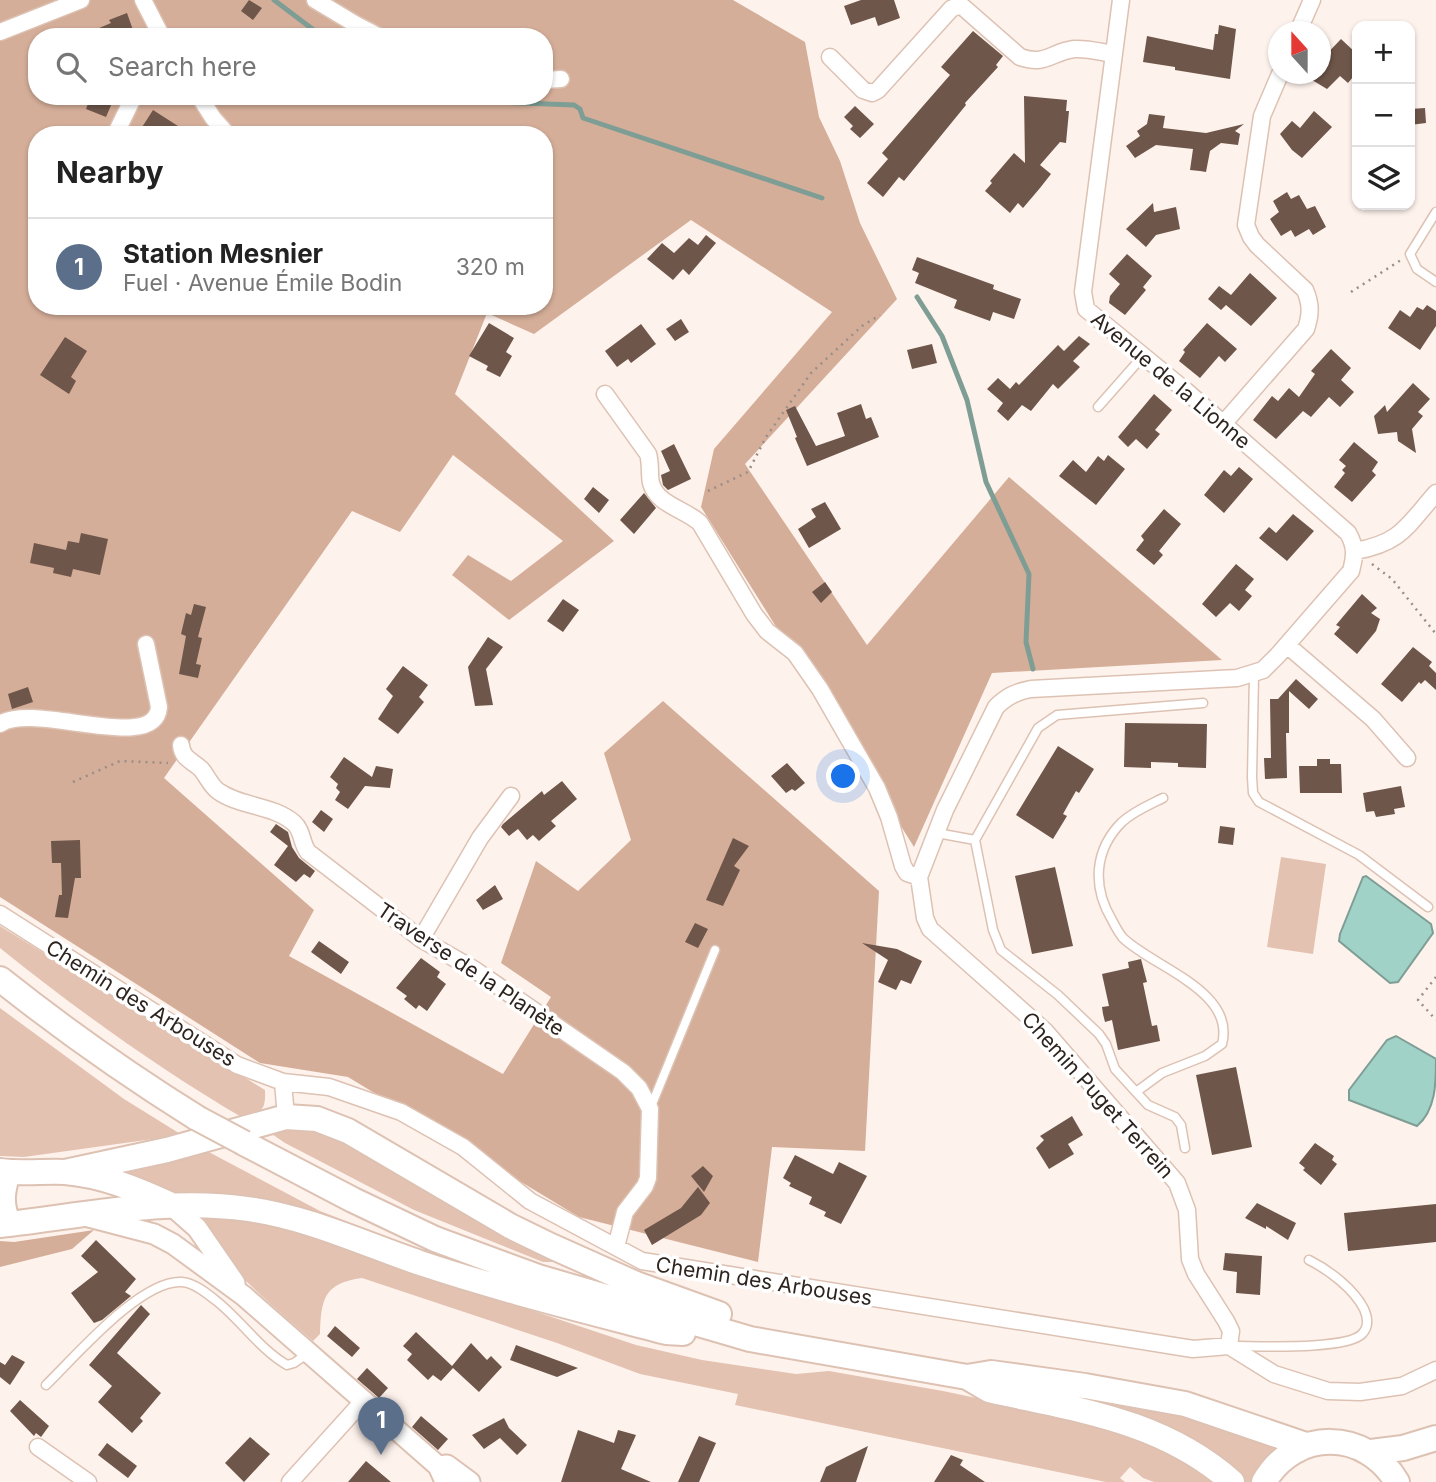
<!DOCTYPE html>
<html lang="en">
<head>
<meta charset="utf-8">
<style>
	:root { --surface:#fff; --page:#f2f2f2; --text:#222; --muted:#767676; --line:#e0e0e0; --accent:#1f6659 }
	body { margin:0; font-family:Inter,sans-serif; background:var(--page); color:var(--text) }
	.controls { position:absolute; right:21px; top:21px; display:grid; overflow:hidden; border-radius:14px; box-shadow:0 2px 5px #0004 }
	.controls button { width:63px; height:63px; display:grid; place-items:center; padding:0; border:0; border-bottom:2px solid var(--line); background:var(--surface); color:var(--text); font:35px sans-serif }
	.compass { position:absolute; left:1268px; top:21px; width:63px; height:63px; border-radius:50%; background:var(--surface); box-shadow:0 2px 5px #0004; rotate:339deg }
	.you { position:absolute; left:844px; top:777px; width:24px; height:24px; margin:-18px; border:5px solid #fff; border-radius:50%; background:#1a73e8; box-shadow:0 0 0 10px #1a73e833 }
	.badge { display:grid; place-items:center; width:46px; height:46px; border-radius:50%; background:var(--accent); color:#fff; font-size:23px; font-weight:700 }
	.pin { position:absolute; translate:-50% -58px; filter:drop-shadow(0 2px 4px #0008) }
	.pin::after { content:''; position:absolute; top:37px; width:24px; height:21px; background:inherit; clip-path:polygon(0 0,100% 0,50% 100%) }
	.list { margin:0; padding:0; list-style:none }
	h2 { display:flex; justify-content:space-between; align-items:center; height:91px; margin:0; padding:0 28px; font-size:30px }
	h2 small { font-size:23px; font-weight:400; color:var(--muted) }
	.list li { display:grid; grid-template-columns:46px 1fr auto; gap:21px; align-items:center; box-sizing:border-box; height:98px; padding:0 28px; border-top:2px solid var(--line) }
	.list b { display:block; font-size:26px; white-space:nowrap }
	.list p { margin:0; font-size:23px; white-space:nowrap; color:var(--muted) }
	.list em { font-size:23px; font-style:normal; color:var(--muted) }
	.icon { flex:none; width:38px; height:38px; fill:none; stroke:currentColor; stroke-width:2; stroke-linecap:round; stroke-linejoin:round }
	.map { position:relative; flex:none; width:1436px; height:1482px; overflow:hidden }
	.search { position:absolute; background:var(--surface); box-shadow:0 2px 5px #0004; left:28px; top:28px; width:525px; height:77px; display:flex; align-items:center; gap:18px; box-sizing:border-box; padding:0 24px; border-radius:28px; color:var(--muted); font-size:26px }
	.panel { position:absolute; background:var(--surface); box-shadow:0 2px 5px #0004; left:28px; top:126px; width:525px; height:189px; border-radius:28px }
	.map>svg:first-child { display:block }
	.green { fill:#e4c2b1 }
	.forest { fill:#d5ae99; fill-rule:evenodd }
	.water { fill:#a1d2c7; stroke:#7e9e95; stroke-width:2 }
	.lines { fill:none; stroke-linecap:round; stroke-linejoin:round }
	.stream { stroke:#7e9e95; stroke-width:5 }
	.building { fill:#6e564a }
	.service-casing { stroke:#ddc2b3; stroke-width:11 }
	.minor-casing { stroke:#ddc2b3; stroke-width:19 }
	.tertiary-casing { stroke:#ddc2b3; stroke-width:23 }
	.primary-casing { stroke:#ddc2b3; stroke-width:28 }
	.path { stroke:#998e88; stroke-width:2.5; stroke-dasharray:2 5; stroke-linecap:butt }
	.service { stroke:#fff; stroke-width:8 }
	.minor { stroke:#fff; stroke-width:16 }
	.tertiary { stroke:#fff; stroke-width:19 }
	.primary { stroke:#fff; stroke-width:24 }
	.primary-bridge-casing { stroke:#ddc2b3; stroke-width:28; stroke-linecap:butt }
	.primary-bridge { stroke:#fff; stroke-width:24 }
	.labels { text-anchor:middle; dominant-baseline:central; stroke-width:7; stroke-linejoin:round; paint-order:stroke }
	.street-label { font-size:21px; fill:#2e241f; stroke:#fff }
</style>
</head>
<body>
<div class="map">
<svg width="1436" height="1482" viewBox="0 0 1436 1482">
	<rect width="100%" height="100%" fill="#fef2ec"/>
	<path class="green" d="M 1281,857 L 1326,864 L 1313,954 L 1267,947 Z
		M 0,926 L 265,1090 C 266,1112 261,1111 243,1118 C 158,1068 77,1010 0,948 Z
		M 0,1008 L 124,1099 L 182,1135 L 24,1157 L 0,1156 Z
		M 281,1127 L 325,1129 L 549,1255 L 555,1262 L 543,1262 L 414,1210 L 285,1143 L 269,1132 Z
		M 205,1150 L 320,1211 L 384,1236 L 387,1240 L 171,1198 L 100,1170 Z
		M 198,1215 L 246,1220 L 289,1230 L 636,1345 L 702,1360 L 796,1374 L 829,1371 L 943,1391 L 1043,1412 L 1163,1445 L 1218,1482 L 1154,1482 L 1143,1478 L 1130,1467 L 1120,1478 L 1125,1482 L 1106,1482 L 735,1405 L 738,1394 L 640,1374 L 557,1343 L 362,1278 C 324,1283 321,1299 320,1334 L 313,1341 C 278,1310 214,1260 198,1215 Z
		M 1026,1387 L 1215,1421 L 1281,1448 L 1254,1482 L 1244,1482 Z"/>
	<path class="forest" d="M 0,0 L 733,0 L 805,42 L 819,117 L 840,161 L 860,223 L 897,299 L 745,464 L 867,645 L 1009,477 L 1222,660 L 992,673 L 914,847 L 701,507 L 714,449 L 832,312 L 691,220 L 534,334 L 487,313 L 455,394 L 614,541 L 509,620 L 452,575 L 468,555 L 511,581 L 563,541 L 453,455 L 400,532 L 352,511 L 164,778 L 314,910 L 289,956 L 503,1074 L 551,997 L 501,963 L 536,861 L 578,891 L 631,840 L 604,753 L 663,701 L 879,891 L 865,1151 L 772,1147 L 758,1262 L 579,1217 L 348,1077 L 260,1063 L 0,897 ZM 37,37 L 544,37 L 544,96 L 37,96 ZM 37,135 L 544,135 L 544,306 L 37,306 Z
		M 94,1230 L 72,1249 L 0,1267 L 0,1241 L 14,1242 Z"/>
	<path class="water" d="M 1366,876 L 1431,924 L 1433,933 L 1398,982 L 1390,983 L 1339,941 L 1340,934 L 1363,877 Z
		M 1396,1036 L 1436,1059 C 1436,1083 1436,1110 1417,1126 L 1349,1100 L 1349,1090 L 1387,1040 Z"/>
	<g class="lines">
		<path class="stream" d="M 274,0 L 323,37
			M 458,96 L 470,101 L 574,105 L 580,109 L 583,118 L 822,198
			M 917,297 L 942,336 L 967,400 L 986,482 L 1029,574 L 1026,642 L 1033,669"/>
	</g>
	<path class="building" d="M 249,0 L 262,8 L 253,20 L 241,11 Z
		M 861,0 L 894,0 L 900,18 L 878,26 L 875,17 L 851,25 L 844,6 Z
		M 127,13 L 133,30 L 124,33 L 126,37 L 78,37 L 111,23 L 109,20 Z
		M 1219,25 L 1236,29 L 1230,79 L 1175,70 L 1175,67 L 1143,62 L 1147,36 L 1213,50 L 1215,34 L 1218,34 Z
		M 973,31 L 1003,56 L 996,65 L 998,67 L 965,103 L 966,105 L 904,181 L 899,177 L 883,197 L 867,183 L 888,159 L 882,153 L 950,75 L 941,67 Z
		M 1341,39 L 1357,54 L 1357,72 L 1348,83 L 1340,76 L 1327,89 L 1302,74 L 1320,74 L 1320,61 Z
		M 91,96 L 115,96 L 106,117 L 86,109 Z
		M 1024,96 L 1067,100 L 1066,111 L 1069,111 L 1066,143 L 1060,142 L 1040,165 L 1051,174 L 1040,188 L 1023,208 L 1018,203 L 1010,213 L 985,191 L 992,183 L 990,181 L 1014,153 L 1025,163 Z
		M 855,106 L 874,124 L 860,138 L 850,129 L 853,126 L 844,117 Z
		M 1425,108 L 1426,123 L 1410,125 L 1410,109 Z
		M 153,110 L 192,135 L 137,135 Z
		M 1314,111 L 1332,127 L 1302,158 L 1292,150 L 1280,134 L 1292,121 L 1300,128 Z
		M 1149,114 L 1165,116 L 1163,128 L 1206,133 L 1244,124 L 1235,131 L 1240,134 L 1238,145 L 1221,143 L 1210,151 L 1206,172 L 1200,171 L 1190,170 L 1193,149 L 1156,145 L 1135,158 L 1126,146 L 1140,136 L 1137,131 L 1147,124 Z
		M 1287,192 L 1291,199 L 1299,195 L 1307,209 L 1315,206 L 1326,227 L 1313,235 L 1309,229 L 1295,237 L 1291,230 L 1281,236 L 1270,219 L 1279,212 L 1273,201 Z
		M 1153,203 L 1154,212 L 1176,207 L 1180,229 L 1156,235 L 1146,247 L 1126,229 Z
		M 706,235 L 716,243 L 689,275 L 683,269 L 673,280 L 647,259 L 662,243 L 674,253 L 689,238 L 698,245 Z
		M 1127,254 L 1152,276 L 1143,287 L 1146,290 L 1125,315 L 1109,303 L 1110,296 L 1120,284 L 1109,274 Z
		M 917,257 L 994,285 L 993,289 L 1021,299 L 1014,319 L 993,312 L 990,321 L 954,308 L 957,300 L 915,283 L 919,273 L 912,270 Z
		M 1250,273 L 1277,298 L 1251,326 L 1226,305 L 1221,310 L 1208,299 L 1219,286 L 1231,295 Z
		M 1427,305 L 1436,311 L 1436,326 L 1420,350 L 1388,328 L 1400,310 L 1410,317 L 1417,307 L 1423,310 Z
		M 681,319 L 689,332 L 675,341 L 666,329 Z
		M 489,323 L 514,338 L 506,352 L 512,356 L 500,377 L 486,370 L 488,366 L 469,356 Z
		M 1207,323 L 1237,349 L 1225,362 L 1219,356 L 1200,378 L 1179,361 L 1185,352 L 1183,350 Z
		M 641,324 L 656,344 L 631,363 L 628,359 L 617,367 L 605,351 Z
		M 1079,336 L 1090,344 L 1073,361 L 1080,367 L 1058,389 L 1053,384 L 1031,411 L 1022,405 L 1008,421 L 997,411 L 1003,403 L 987,389 L 998,378 L 1010,389 L 1016,382 L 1019,385 L 1058,345 L 1064,351 Z
		M 65,337 L 87,351 L 71,377 L 76,381 L 69,394 L 40,375 Z
		M 932,344 L 937,363 L 912,369 L 907,350 Z
		M 1331,349 L 1351,368 L 1341,380 L 1354,392 L 1340,407 L 1329,397 L 1311,417 L 1303,411 L 1276,439 L 1253,420 L 1272,396 L 1278,401 L 1289,388 L 1299,397 L 1315,374 L 1311,371 Z
		M 1413,383 L 1430,399 L 1418,412 L 1423,416 L 1412,429 L 1416,453 L 1398,441 L 1397,432 L 1378,434 L 1374,416 L 1385,405 L 1387,412 Z
		M 1154,394 L 1172,410 L 1155,430 L 1160,434 L 1147,449 L 1136,439 L 1128,447 L 1118,437 Z
		M 861,404 L 866,419 L 871,417 L 879,437 L 807,466 L 795,438 L 797,437 L 786,410 L 795,406 L 816,446 L 845,436 L 837,413 Z
		M 1354,442 L 1378,462 L 1372,471 L 1376,475 L 1352,502 L 1334,487 L 1345,473 L 1342,470 L 1346,466 L 1339,460 Z
		M 674,444 L 691,479 L 668,490 L 663,485 L 661,475 L 670,471 L 661,451 Z
		M 1108,455 L 1125,469 L 1096,505 L 1059,476 L 1073,460 L 1086,472 L 1098,456 L 1104,461 Z
		M 1239,467 L 1253,479 L 1224,513 L 1204,495 L 1224,470 L 1231,476 Z
		M 593,487 L 609,500 L 599,513 L 584,499 Z
		M 644,493 L 656,508 L 634,534 L 620,520 Z
		M 825,502 L 841,529 L 809,548 L 798,529 L 816,517 L 811,509 Z
		M 1164,509 L 1181,524 L 1159,551 L 1163,555 L 1154,565 L 1136,550 L 1144,540 L 1141,536 Z
		M 1293,514 L 1314,531 L 1287,561 L 1259,538 L 1269,527 L 1276,533 Z
		M 81,533 L 108,539 L 100,575 L 73,569 L 71,577 L 53,573 L 54,568 L 30,563 L 34,543 L 66,550 L 68,541 L 79,543 Z
		M 1236,564 L 1254,579 L 1245,590 L 1252,596 L 1239,611 L 1230,603 L 1216,617 L 1202,604 Z
		M 825,582 L 832,592 L 821,603 L 812,592 Z
		M 1362,594 L 1377,608 L 1371,613 L 1380,619 L 1376,631 L 1357,654 L 1334,634 L 1340,627 L 1336,625 Z
		M 563,599 L 579,610 L 563,632 L 547,621 Z
		M 194,604 L 206,607 L 198,637 L 202,638 L 196,664 L 201,665 L 198,678 L 179,674 L 186,636 L 181,634 L 186,613 L 191,615 Z
		M 488,637 L 503,647 L 486,669 L 493,705 L 475,706 L 468,667 Z
		M 1413,647 L 1432,662 L 1429,666 L 1436,673 L 1436,690 L 1425,680 L 1421,684 L 1419,682 L 1402,702 L 1381,684 Z
		M 403,666 L 428,685 L 419,697 L 424,702 L 398,734 L 378,719 L 393,696 L 386,689 Z
		M 1296,679 L 1318,699 L 1309,709 L 1289,691 L 1289,733 L 1286,733 L 1287,778 L 1265,779 L 1264,758 L 1271,758 L 1270,699 L 1278,699 Z
		M 28,687 L 33,702 L 12,709 L 8,694 Z
		M 1125,723 L 1207,724 L 1206,768 L 1178,767 L 1178,763 L 1151,762 L 1151,768 L 1124,767 Z
		M 1058,746 L 1094,769 L 1079,793 L 1076,791 L 1063,814 L 1067,816 L 1053,839 L 1016,815 Z
		M 344,757 L 372,777 L 376,766 L 393,769 L 390,788 L 365,786 L 348,809 L 335,800 L 340,792 L 336,788 L 338,784 L 330,777 Z
		M 1317,759 L 1330,759 L 1330,764 L 1341,764 L 1342,793 L 1300,793 L 1299,766 L 1317,766 Z
		M 787,763 L 805,783 L 795,791 L 792,789 L 786,793 L 771,776 Z
		M 562,781 L 577,799 L 551,821 L 556,826 L 539,841 L 533,835 L 527,840 L 518,829 L 509,836 L 501,827 L 503,824 L 542,791 L 544,795 Z
		M 1401,786 L 1405,807 L 1394,809 L 1395,814 L 1376,817 L 1374,811 L 1366,812 L 1363,793 Z
		M 321,810 L 333,819 L 324,832 L 312,822 Z
		M 276,824 L 288,832 L 292,847 L 299,858 L 315,871 L 310,878 L 304,874 L 296,882 L 274,865 L 288,846 L 270,832 Z
		M 1220,826 L 1235,828 L 1233,845 L 1218,843 Z
		M 733,838 L 749,846 L 734,866 L 740,870 L 723,906 L 706,900 Z
		M 80,840 L 81,878 L 75,878 L 68,918 L 55,917 L 59,895 L 62,895 L 61,863 L 52,863 L 51,841 Z
		M 1055,867 L 1073,946 L 1032,954 L 1015,876 Z
		M 495,885 L 503,899 L 483,910 L 476,900 Z
		M 695,923 L 708,929 L 698,948 L 685,942 Z
		M 319,941 L 349,962 L 341,974 L 311,952 Z
		M 862,943 L 897,949 L 922,961 L 911,984 L 901,980 L 896,990 L 878,982 L 888,960 Z
		M 421,958 L 440,972 L 437,977 L 446,984 L 427,1011 L 419,1005 L 416,1009 L 404,999 L 407,996 L 396,988 Z
		M 1141,959 L 1147,982 L 1143,983 L 1152,1026 L 1157,1025 L 1160,1041 L 1118,1050 L 1112,1020 L 1105,1022 L 1103,1014 L 1102,1007 L 1109,1006 L 1102,974 L 1129,968 L 1128,962 Z
		M 1236,1067 L 1252,1147 L 1212,1155 L 1196,1075 Z
		M 1072,1116 L 1083,1135 L 1068,1144 L 1074,1154 L 1049,1169 L 1036,1148 L 1044,1140 L 1040,1136 Z
		M 1315,1143 L 1334,1156 L 1332,1160 L 1337,1164 L 1321,1185 L 1303,1170 L 1305,1168 L 1299,1163 Z
		M 795,1155 L 833,1174 L 839,1162 L 867,1176 L 841,1224 L 824,1216 L 826,1212 L 809,1204 L 812,1197 L 789,1186 L 791,1183 L 783,1178 Z
		M 703,1166 L 713,1176 L 704,1192 L 691,1176 Z
		M 698,1187 L 710,1203 L 701,1215 L 652,1245 L 644,1230 L 681,1208 Z
		M 1257,1203 L 1296,1223 L 1288,1240 L 1266,1226 L 1266,1229 L 1245,1218 Z
		M 1436,1204 L 1436,1242 L 1348,1251 L 1344,1213 Z
		M 96,1240 L 136,1279 L 125,1292 L 131,1296 L 102,1320 L 94,1323 L 71,1293 L 98,1272 L 81,1256 Z
		M 1225,1253 L 1262,1256 L 1260,1295 L 1236,1293 L 1237,1272 L 1223,1270 Z
		M 141,1305 L 150,1314 L 117,1353 L 161,1393 L 140,1418 L 143,1421 L 132,1433 L 98,1402 L 112,1386 L 89,1365 Z
		M 335,1326 L 360,1348 L 352,1357 L 327,1336 Z
		M 416,1332 L 452,1366 L 471,1343 L 487,1360 L 491,1356 L 502,1367 L 479,1392 L 453,1368 L 441,1381 L 433,1375 L 428,1380 L 407,1360 L 412,1354 L 403,1346 Z
		M 516,1345 L 578,1368 L 557,1377 L 510,1360 Z
		M 12,1355 L 25,1362 L 10,1385 L 0,1377 L 0,1362 L 5,1365 Z
		M 367,1368 L 388,1388 L 379,1398 L 357,1379 Z
		M 20,1400 L 49,1426 L 41,1437 L 36,1433 L 34,1436 L 10,1411 Z
		M 421,1416 L 448,1439 L 438,1450 L 412,1427 Z
		M 504,1418 L 509,1428 L 527,1445 L 517,1455 L 500,1438 L 484,1449 L 472,1435 Z
		M 578,1430 L 614,1443 L 618,1430 L 636,1435 L 621,1469 L 651,1482 L 561,1482 Z
		M 699,1436 L 716,1443 L 699,1482 L 678,1482 Z
		M 250,1437 L 270,1454 L 244,1482 L 225,1463 Z
		M 107,1443 L 137,1466 L 128,1478 L 98,1455 Z
		M 868,1446 L 856,1482 L 820,1482 L 826,1467 Z
		M 951,1455 L 963,1460 L 960,1465 L 985,1482 L 934,1482 Z
		M 366,1461 L 391,1482 L 348,1482 Z"/>
	<g class="lines">
		<g class="service-casing">
			<path id="service" d="M 1436,212 L 1410,254 L 1417,269 L 1436,282
				M 1098,407 L 1143,356
				M 1254,675 L 1252,777 L 1253,793 L 1259,802 L 1359,855 L 1428,907
				M 937,833 L 975,840 L 993,930 L 1001,950 L 1058,995 L 1099,1034 L 1106,1044 L 1115,1069 L 1148,1105 L 1175,1117 L 1181,1125 L 1185,1148
				M 975,840 L 1038,728 L 1057,715 L 1203,703
				M 1136,1092 L 1162,1073 L 1205,1056 L 1222,1044 C 1236,991 1153,967 1123,938 C 1119,933 1115,926 1112,920 C 1092,887 1094,850 1122,822 C 1134,811 1149,805 1163,798
				M 650,1109 L 715,950
				M 1236,1346 C 1261,1346 1346,1350 1362,1334 C 1369,1327 1368,1318 1364,1309 C 1354,1289 1329,1270 1309,1260
				M 46,1385 C 75,1357 141,1279 182,1282 C 195,1283 209,1295 219,1303 C 242,1322 261,1350 287,1365 L 294,1363 L 307,1354"/>
		</g>
		<g class="minor-casing">
			<path id="minor" d="M 143,0 L 162,37
				M 315,0 L 355,24 L 380,37
				M 0,32 L 81,0
				M 1298,32 L 1312,0
				M 830,57 L 863,90 L 872,93 L 878,90 L 951,9 L 957,6 L 963,7 L 1020,57 C 1046,66 1051,52 1074,49 C 1087,48 1101,52 1114,54
				M 544,80 L 561,79
				M 199,96 L 213,118 L 228,135
				M 115,135 L 134,96
				M 605,394 L 648,454 C 651,463 649,474 651,483 C 657,505 685,509 700,523 L 754,614 L 767,631 L 795,653 L 820,689 L 877,788 L 889,817 L 903,866 L 907,873 L 919,877 L 925,918 L 930,929 L 1045,1031 L 1177,1183 L 1187,1210 L 1190,1259 L 1196,1274 L 1226,1321 L 1231,1331 L 1229,1346
				M 1223,424 L 1306,329 C 1311,314 1311,304 1305,290 L 1257,245 L 1251,237 L 1246,225 L 1262,116 L 1280,74
				M 1355,551 C 1401,543 1407,526 1436,493
				M 1287,645 L 1373,719 L 1407,758
				M 0,724 C 34,701 155,755 159,707 L 146,644
				M 181,745 C 182,759 193,761 201,769 C 207,776 211,786 218,791 C 240,807 274,805 294,823 C 303,831 301,843 308,852 L 421,939 L 475,970 L 623,1072 L 639,1088 L 650,1109 L 648,1178 L 645,1186 L 625,1212 L 616,1247
				M 919,877 L 945,810 L 996,707 C 1007,696 1016,692 1031,689 L 1237,678 L 1263,670 L 1278,655 L 1351,571 C 1355,556 1356,547 1348,533 L 1186,391 L 1086,309 L 1083,292 L 1121,0
				M 0,914 L 237,1065 L 283,1082 L 329,1087 L 401,1112 L 463,1147 L 530,1201 L 642,1261 L 1193,1349 L 1229,1346 L 1274,1374 L 1328,1391 L 1360,1392 L 1402,1386 L 1436,1370
				M 421,939 L 480,838 L 511,796
				M 283,1082 L 286,1117
				M 38,1447 L 88,1482
				M 290,1482 L 364,1400"/>
		</g>
		<g class="tertiary-casing">
			<path id="tertiary" d="M 172,1206 L 197,1228 L 235,1283
				M 89,1217 L 154,1234 L 173,1244 L 244,1296 L 438,1466 L 443,1477 L 449,1482
				M 439,1466 L 447,1465 L 470,1482"/>
		</g>
		<g class="primary-casing">
			<path id="primary" d="M 0,979 C 63,1029 128,1075 197,1118
				M 244,1143 L 353,1200 L 435,1239 L 538,1277 L 750,1339 L 967,1377 L 989,1390 C 1077,1410 1162,1420 1232,1482
				M 0,1171 C 22,1174 44,1171 65,1172 C 102,1175 136,1189 169,1204
				M 8,1172 C 2,1192 0,1205 9,1224
				M 65,1172 L 167,1150 L 286,1117 L 317,1119 L 348,1131 L 510,1226 L 551,1246 L 636,1284 L 719,1314
				M 0,1225 C 82,1216 166,1197 248,1209 C 307,1217 364,1244 420,1263 C 501,1290 583,1310 666,1332 L 683,1333
				M 967,1377 L 991,1373 L 1085,1386 L 1185,1404 L 1306,1445
				M 1371,1452 L 1403,1448 L 1436,1438
				M 1264,1482 C 1295,1428 1366,1429 1397,1482"/>
		</g>
		<path class="path" d="M 1351,292 L 1401,260
			M 708,491 L 748,472 L 766,437 L 811,373 L 862,326 L 880,315
			M 1372,564 L 1392,579 L 1436,634
			M 73,782 L 120,761 L 168,763
			M 1436,977 L 1418,1000 L 1436,1020"/>
		<use href="#service" class="service"/>
		<use href="#minor" class="minor"/>
		<use href="#tertiary" class="tertiary"/>
		<use href="#primary" class="primary"/>
		<g class="primary-bridge-casing">
			<path id="primary-bridge" d="M 197,1118 L 244,1143"/>
		</g>
		<use href="#primary-bridge" class="primary-bridge"/>
	</g>
	<g class="labels">
		<g class="street-label">
			<text transform="translate(1171 380) rotate(40)">Avenue de la Lionne</text>
			<text transform="translate(471 969) rotate(34)">Traverse de la Planète</text>
			<text transform="translate(141 1003) rotate(32)">Chemin des Arbouses</text>
			<text transform="translate(1098 1095) rotate(48)">Chemin Puget Terrein</text>
			<text transform="translate(764 1281) rotate(9)">Chemin des Arbouses</text>
		</g>
	</g>
</svg>
<div class="controls">
<button>+</button>
<button>−</button>
<button><svg class="icon" aria-label="layers" viewBox="0 0 24 24"><path d="M12 4l9 5-9 5-9-5zM3 14l9 5 9-5"/></svg></button>
</div>
<svg class="compass" viewBox="-18 -18 36 36"><path d="M0-13l5 13h-10z" fill="#e53935"/><path d="M0 13l5-13h-10z" fill="#767676"/></svg>
<div class="you"></div>
<div class="pin badge" style="left:381px;top:1455px;background:#5c6f8a">1</div>
<div class="search"><svg class="icon" aria-label="search" viewBox="0 0 24 24"><circle cx="10" cy="10" r="6"/><path d="M15 15l6 6"/></svg>Search here</div>
<section class="panel">
<h2>Nearby<small></small></h2>
<ul class="list">
<li><span class="badge" style="background:#5c6f8a">1</span><div><b>Station Mesnier</b><p>Fuel · Avenue Émile Bodin</p></div><em>320 m</em></li>
</ul>
</section>
</div>
</body>
</html>
